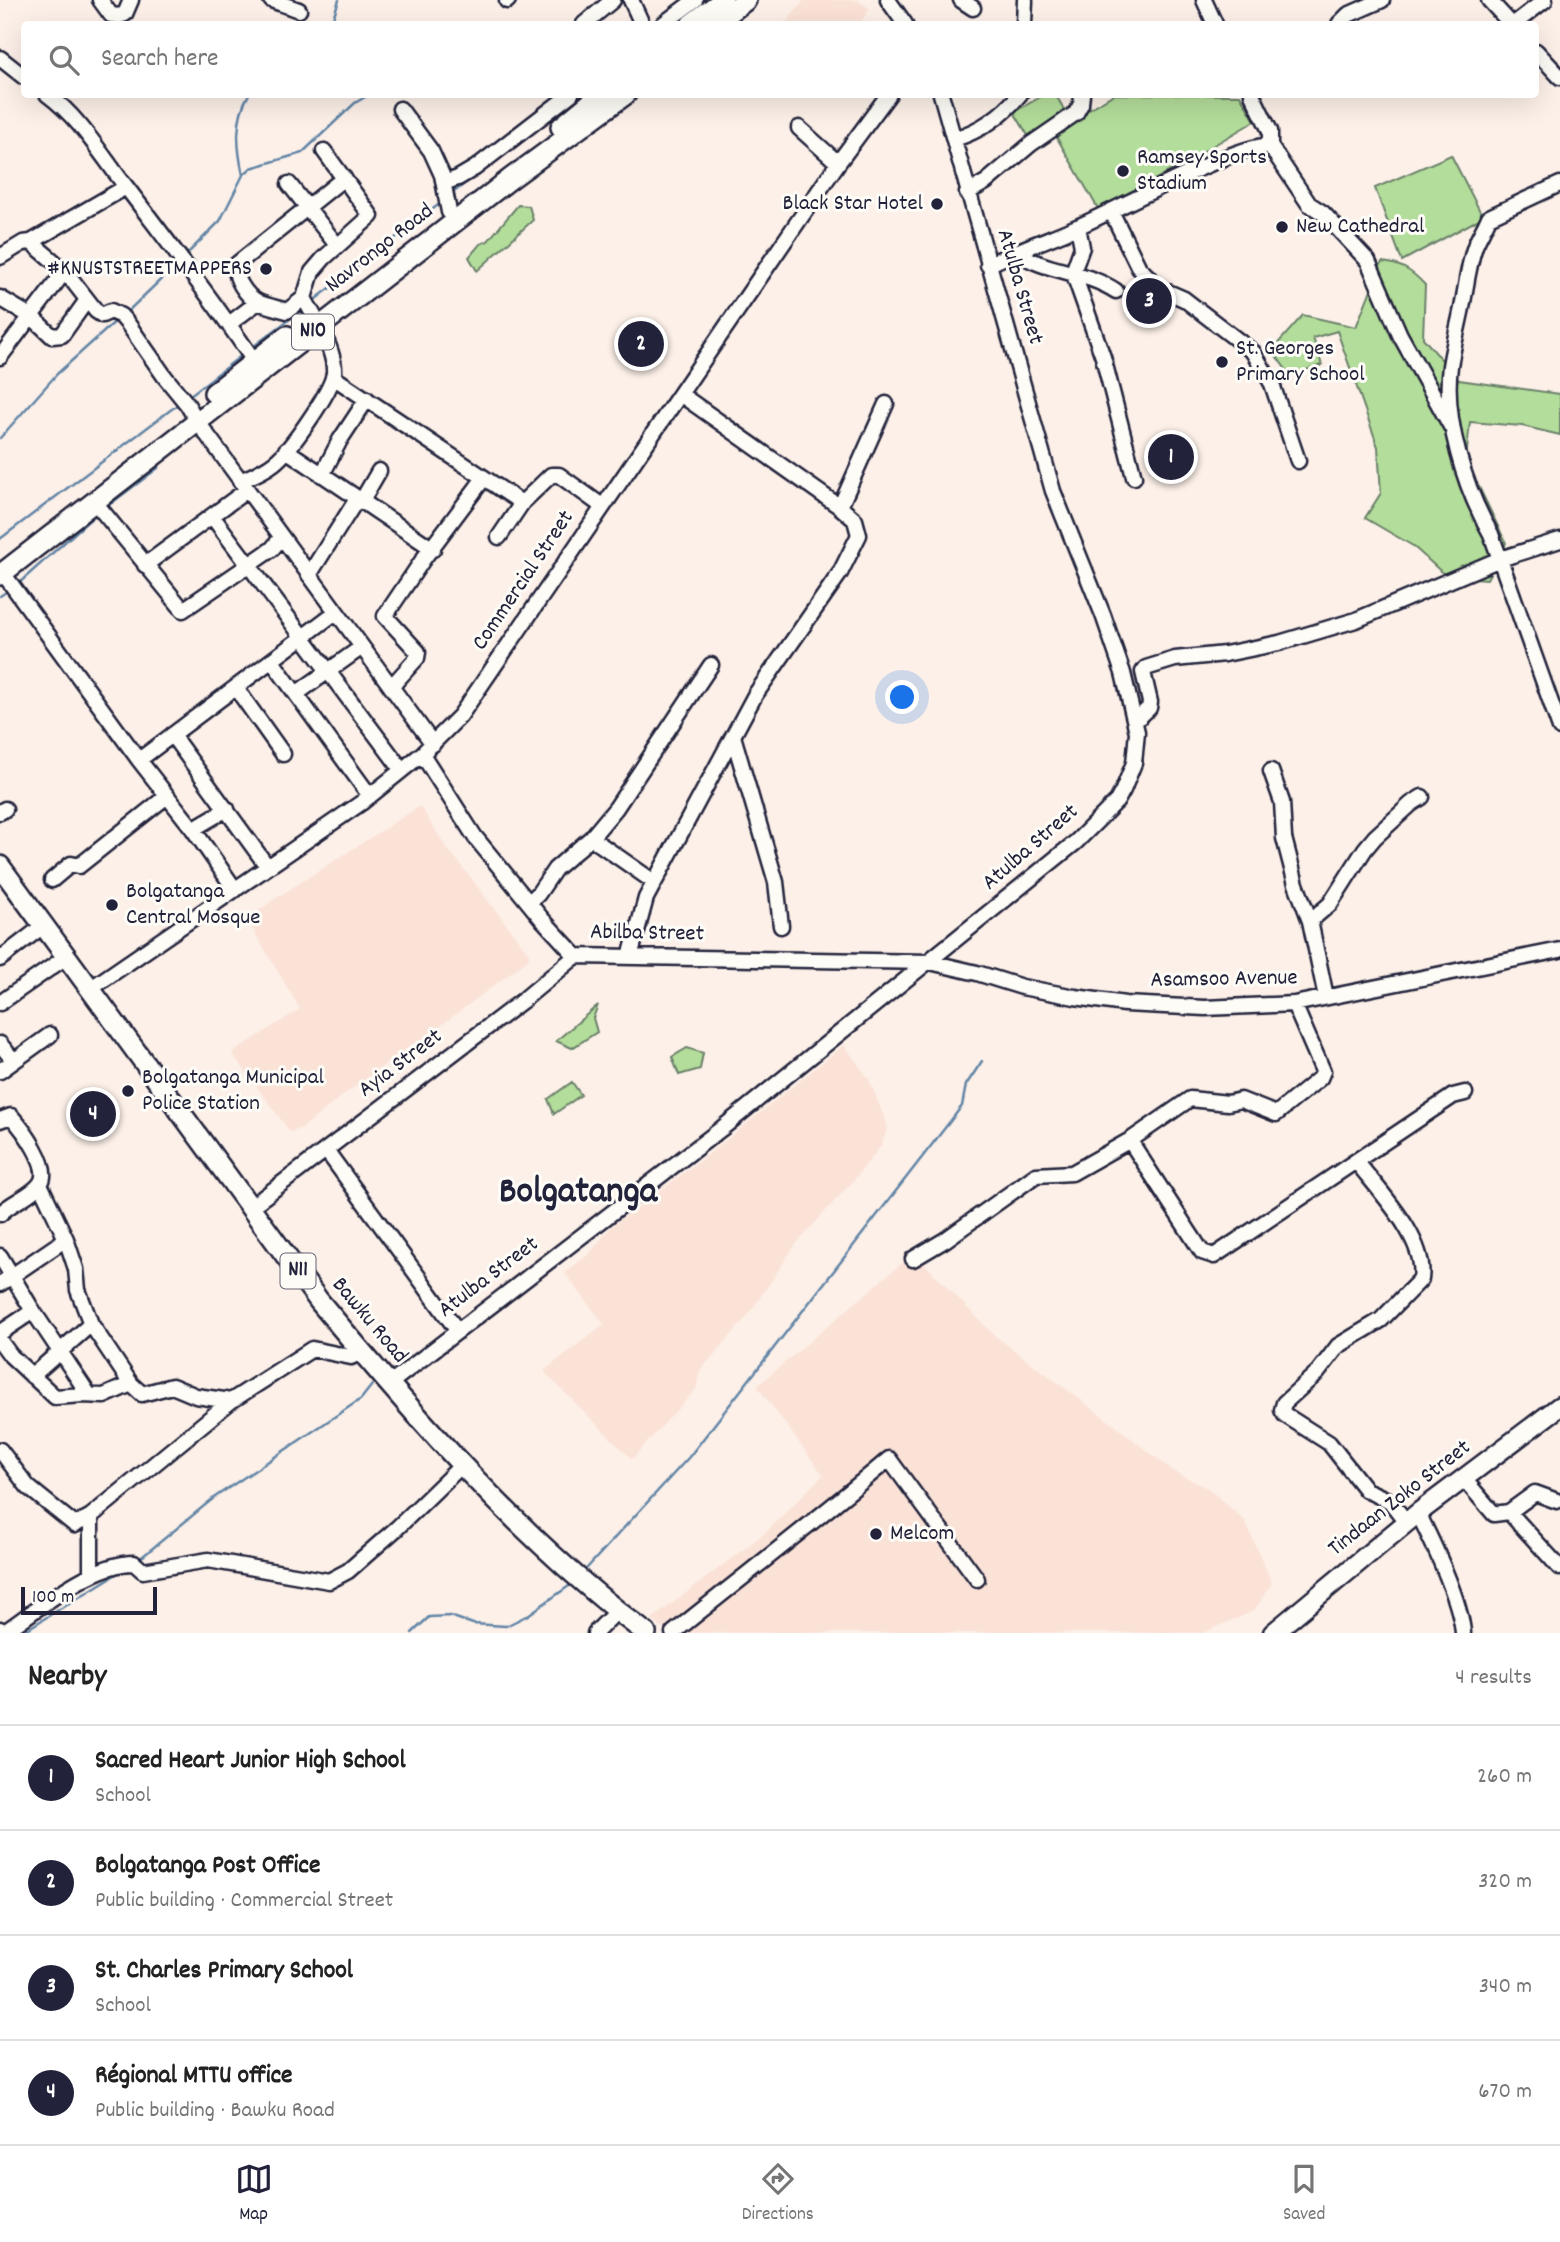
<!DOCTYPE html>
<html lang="en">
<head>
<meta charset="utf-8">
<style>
	:root { --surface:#fff; --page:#f2f2f2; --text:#222; --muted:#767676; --line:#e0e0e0; --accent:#22223b }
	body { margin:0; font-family:Dekko,sans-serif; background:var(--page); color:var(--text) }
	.scale { position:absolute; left:21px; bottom:18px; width:136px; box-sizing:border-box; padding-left:7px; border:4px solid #22223b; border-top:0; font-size:19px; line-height:24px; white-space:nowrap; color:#22223b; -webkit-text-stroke:5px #fdfcf7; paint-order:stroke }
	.you { position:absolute; left:903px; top:698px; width:24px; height:24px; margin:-18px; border:5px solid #fff; border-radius:50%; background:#1a73e8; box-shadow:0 0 0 10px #1a73e833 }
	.badge { display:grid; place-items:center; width:46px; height:46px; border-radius:50%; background:var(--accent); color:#fff; font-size:23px; font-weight:700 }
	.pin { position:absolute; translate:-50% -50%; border:4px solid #fff; box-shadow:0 2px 7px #0006 }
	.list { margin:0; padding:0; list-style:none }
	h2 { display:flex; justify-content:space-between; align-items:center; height:91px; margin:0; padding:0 28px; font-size:30px }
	h2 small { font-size:23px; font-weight:400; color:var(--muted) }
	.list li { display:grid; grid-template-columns:46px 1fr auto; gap:21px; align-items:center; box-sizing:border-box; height:105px; padding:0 28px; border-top:2px solid var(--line) }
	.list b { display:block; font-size:26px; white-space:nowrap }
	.list p { margin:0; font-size:23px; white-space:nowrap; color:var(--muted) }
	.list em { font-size:23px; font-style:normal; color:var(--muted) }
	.icon { flex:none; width:38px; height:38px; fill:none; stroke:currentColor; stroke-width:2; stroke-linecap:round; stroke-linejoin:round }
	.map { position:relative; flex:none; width:1560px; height:1633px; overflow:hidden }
	.search { position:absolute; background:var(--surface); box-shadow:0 7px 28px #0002; left:21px; right:21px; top:21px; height:77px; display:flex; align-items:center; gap:18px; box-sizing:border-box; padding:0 24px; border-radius:7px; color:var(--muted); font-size:26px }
	.sheet { height:511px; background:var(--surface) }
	nav { display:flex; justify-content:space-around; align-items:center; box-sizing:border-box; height:98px; border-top:2px solid var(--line); background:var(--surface); font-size:19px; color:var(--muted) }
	nav a { display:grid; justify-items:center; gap:4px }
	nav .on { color:var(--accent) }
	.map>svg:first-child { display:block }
	.built { fill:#fbe2d7 }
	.green { fill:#b3dd9a; stroke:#6a806a; stroke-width:2 }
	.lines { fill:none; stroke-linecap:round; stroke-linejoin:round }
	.stream { stroke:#6485a6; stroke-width:2.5 }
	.minor-casing { stroke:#22223b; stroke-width:19 }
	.major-casing { stroke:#22223b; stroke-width:23 }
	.highway-casing { stroke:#22223b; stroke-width:24 }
	.minor { stroke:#fdfcf7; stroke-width:14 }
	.major { stroke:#fdfcf7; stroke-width:18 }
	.highway { stroke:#fdfcf7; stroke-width:19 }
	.poi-dot { fill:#22223b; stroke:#fdfcf7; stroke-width:2.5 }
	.labels { text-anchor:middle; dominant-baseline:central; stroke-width:6; stroke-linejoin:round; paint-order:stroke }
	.shield { fill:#fdfcf7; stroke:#646373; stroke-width:2 }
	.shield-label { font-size:21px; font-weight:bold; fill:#22223b }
	.poi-label { font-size:23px; fill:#22223b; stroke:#fdfcf7; text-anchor:start }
	.street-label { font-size:23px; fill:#22223b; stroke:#fdfcf7 }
	.town-label { font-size:37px; font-weight:bold; fill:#22223b; stroke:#fdfcf7 }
</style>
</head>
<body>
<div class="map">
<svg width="1560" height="1633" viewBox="0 0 1560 1633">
	<rect width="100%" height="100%" fill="#fcf0e8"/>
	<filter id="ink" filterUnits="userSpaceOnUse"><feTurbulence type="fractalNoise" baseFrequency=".0143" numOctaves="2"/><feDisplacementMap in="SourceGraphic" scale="14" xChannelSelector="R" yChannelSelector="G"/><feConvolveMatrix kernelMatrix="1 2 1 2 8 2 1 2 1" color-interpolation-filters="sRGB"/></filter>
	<g filter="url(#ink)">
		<path class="built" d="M 804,0 L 858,0 L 870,9 L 859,24 L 785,24 Z
			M 420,806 L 448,850 L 454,856 L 529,954 L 528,960 L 423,1039 L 416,1042 L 341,1097 L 302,1128 L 290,1132 L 232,1053 L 300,1009 L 249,923 L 257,912 L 273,900 Z
			M 844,1045 L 869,1079 L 888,1127 L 881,1146 L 853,1181 L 796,1244 L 747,1317 L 700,1371 L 696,1389 L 632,1459 L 545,1373 L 545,1370 L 604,1324 L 565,1273 L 589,1254 L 611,1227 L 708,1155 Z
			M 914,1253 L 995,1336 L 1104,1417 L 1173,1471 L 1209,1489 L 1245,1521 L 1272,1583 L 1254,1611 L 1202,1633 L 667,1633 L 652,1619 L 766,1532 L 823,1475 L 757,1386 Z"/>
		<path class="green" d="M 1055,94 L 1067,114 L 1029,137 L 1014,112 L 1044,95 Z
			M 1114,94 L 1240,95 L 1255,121 L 1100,212 L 1053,131 Z
			M 1451,155 L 1483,217 L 1402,261 L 1375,188 Z
			M 518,205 L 529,206 L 533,220 L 477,271 L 469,257 L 480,244 L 488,241 Z
			M 1382,262 C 1402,264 1412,271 1425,285 L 1423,338 L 1459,380 L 1560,394 L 1560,435 L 1522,426 L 1470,422 L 1466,460 L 1506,543 L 1487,579 L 1446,576 L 1413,546 L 1365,518 L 1381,493 L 1378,447 L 1337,331 L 1313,338 L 1322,365 L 1290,375 L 1272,350 L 1303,315 L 1356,327 Z
			M 598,1005 L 593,1018 L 597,1032 L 572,1048 L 556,1041 Z
			M 687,1048 L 703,1053 L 700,1069 L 679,1075 L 672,1057 Z
			M 572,1082 L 581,1095 L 554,1114 L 548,1099 Z"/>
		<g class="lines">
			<path class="stream" d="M 331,24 L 339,0
				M 243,175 C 237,148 234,119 249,94
				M 450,195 L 475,176
				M 184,257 L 220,221 L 243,175 L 251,168 L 302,153 L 355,103 L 370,94
				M 312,302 L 442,202
				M 126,313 L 177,264
				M 250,349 L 303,309
				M 189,396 L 242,355
				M 0,438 L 57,374 L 118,319
				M 105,508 L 158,468
				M 0,539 L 181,402
				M 18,584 L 96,514
				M 0,596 L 6,592
				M 137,1561 L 215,1497 L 361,1399 L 372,1385
				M 587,1568 L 689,1457 L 962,1106 L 966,1085 L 982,1061
				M 21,1633 L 123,1570
				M 412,1633 L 429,1617 L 450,1616 L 473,1624 L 506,1626 L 528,1615 L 569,1586"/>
			<g class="minor-casing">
				<path id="minor" d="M 100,0 L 111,15 L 119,16 L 125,14 L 131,0
					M 271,0 L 299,10
					M 631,0 L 642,24
					M 888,0 L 905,24
					M 961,0 L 973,8
					M 1204,0 L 1215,24
					M 1489,0 L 1511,24
					M 507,1 L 508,0
					M 584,24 L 613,0
					M 663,24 L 695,0
					M 1024,24 L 1025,0
					M 1339,24 L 1348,15 L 1382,0
					M 1514,24 L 1545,0
					M 1536,51 L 1560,77
					M 0,58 L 24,77
					M 47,94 C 81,119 101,155 127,188 C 170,245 214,301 254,361
					M 1252,94 L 1270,131 L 1270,146
					M 400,109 L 431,151 L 442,175 L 449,212
					M 799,128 L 838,163
					M 954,139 C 980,131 1003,115 1020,94
					M 444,183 L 458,178 L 475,168 L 571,94
					M 289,184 L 336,244
					M 1560,184 L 1489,217 C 1485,227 1479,236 1475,246 C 1468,266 1466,288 1462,308 C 1458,327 1453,347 1450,366 C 1443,419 1465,489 1491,534 L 1560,728
					M 967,193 L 986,182 L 1031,144 L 1076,113 L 1081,104 L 1082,94
					M 1111,211 L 1139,268 L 1161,289 L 1184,299 L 1253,352 L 1272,384 L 1298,461
					M 1078,227 L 1082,247 L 1073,272 L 1103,357 L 1134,477
					M 31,242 L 126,187
					M 1015,251 C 1046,273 1084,270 1116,291
					M 0,257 L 23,243 L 31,242 L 65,271 L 96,311 L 102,315 L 111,311 L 121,316 L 128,324 L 165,377 L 187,404 L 197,421 L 433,744
					M 988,265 C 1017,250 1047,240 1077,227 C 1111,213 1242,141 1270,146 L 1309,204 L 1323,213 L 1368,261 L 1400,335 L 1453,430
					M 0,298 L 32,317 L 52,336 L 62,335 L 87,300
					M 304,298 L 287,311 C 278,308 266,306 258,302 C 246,296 233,277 237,264 L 344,178
					M 314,316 L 304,298 L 312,272 L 324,258 L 371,216 L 324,151
					M 229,324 L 258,302
					M 0,357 L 65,271
					M 333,377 L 522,503
					M 286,450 L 433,549
					M 322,475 L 340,440 L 367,399
					M 240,481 C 252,476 264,471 274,463 C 289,452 332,391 334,373 C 335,357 326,340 320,326
					M 94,501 L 183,610 L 272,549 L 281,538
					M 361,502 L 379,471
					M 840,507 L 886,404
					M 212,516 L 402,770
					M 499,537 L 522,503 L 551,475 L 559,475 L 602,506
					M 145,565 L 247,490
					M 3,573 L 139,760 L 193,829 L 234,888
					M 309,575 L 357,499
					M 272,661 L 370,796
					M 391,687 L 417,658 L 418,652 L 385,616 L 424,558 L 484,478
					M 236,688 L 283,754
					M 296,694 L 362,647
					M 1135,721 L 1149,708 L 1150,702 L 1143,672 L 1146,668 L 1175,659 L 1225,654 L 1279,643 L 1356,620 L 1500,559 L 1560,540
					M 172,735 L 267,866
					M 733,736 L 776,882 L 781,926
					M 422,754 L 475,837 L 542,919 L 576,956 L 930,962 L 977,973 L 1022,987 L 1075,997 L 1125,1004 L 1205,1008 L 1294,1004 L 1560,950
					M 139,760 L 336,612
					M 1271,771 L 1282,802 L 1284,838 L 1296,884 L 1310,921 L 1326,997
					M 0,812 L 5,809
					M 193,829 L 227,809
					M 591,838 L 654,882
					M 52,880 L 71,864 L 79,866 L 167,796
					M 530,902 L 538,894 L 555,869 L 591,838 L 616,808 L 711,665
					M 1310,921 L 1330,904 L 1365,849 L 1375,837 L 1411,804 L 1422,797
					M 630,957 L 646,898 L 733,736 L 755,695 L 840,573 L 859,535 L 855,520 L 840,507 L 680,394
					M 0,959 L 43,926
					M 90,989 L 361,803 L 422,754 L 460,716 L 838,163 L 889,94
					M 0,1003 L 66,957
					M 0,1044 L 14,1061
					M 0,1071 L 50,1035
					M 0,1120 L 11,1116 C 22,1128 53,1168 40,1184 C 30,1197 11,1202 0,1214
					M 1132,1139 L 1132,1144 L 1202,1252 L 1214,1256 L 1453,1096 L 1465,1093
					M 326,1150 L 457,1330
					M 1356,1161 C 1379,1191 1427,1239 1421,1279 L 1381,1320 L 1338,1346 L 1318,1372 L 1284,1403 L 1282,1410 L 1285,1415 L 1329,1443 L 1366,1490 L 1390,1501 L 1407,1523
					M 40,1184 L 66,1239 L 76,1269 L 78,1290 L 91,1324 L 131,1384 L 142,1394 L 172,1386 L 196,1396 L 231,1401
					M 252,1206 L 522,1001 L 576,956
					M 0,1256 L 33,1311 L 89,1395
					M 913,1259 L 945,1240 L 1036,1175 L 1072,1173 L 1132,1139 L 1190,1099 L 1228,1103 L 1241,1100 L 1276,1114 L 1320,1078 L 1323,1071 L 1294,1004
					M 0,1284 L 66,1239
					M 0,1333 L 33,1311
					M 0,1341 L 11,1356 L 55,1397 L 83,1395 L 104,1396 L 131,1384
					M 32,1376 L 91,1324
					M 389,1384 L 721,1129 L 1076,842 L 1117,801 L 1123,790 L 1134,763 L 1137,732 L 1123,673 L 1103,615 L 1053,491 L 941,94
					M 0,1450 L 28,1487 L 75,1525 L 91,1516 L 231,1401 L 312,1349 L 351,1357 L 362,1352
					M 1464,1479 L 1494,1514 L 1509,1512 L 1560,1568
					M 1509,1512 L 1535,1493 L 1557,1501
					M 1418,1513 C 1433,1543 1461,1601 1463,1633
					M 91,1516 L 91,1573
					M 0,1629 L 3,1633 C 38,1609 92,1563 134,1563 L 143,1571 L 208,1560 L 329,1581 L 348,1571 L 397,1528 L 463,1464
					M 595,1633 L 617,1611
					M 673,1633 C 745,1575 818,1519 889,1459 L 977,1579"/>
			</g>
			<g class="major-casing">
				<path id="major" d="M 1273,1633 L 1418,1513 L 1560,1406"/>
			</g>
			<g class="highway-casing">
				<path id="highway" d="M 691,24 L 723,0
					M 715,24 L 746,0
					M 561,127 L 601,94
					M 214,393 L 287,336
					M 0,575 L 510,179 L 626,94
					M 0,866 L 319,1301 C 418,1420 522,1540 646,1633"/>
			</g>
			<use href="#minor" class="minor"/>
			<use href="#major" class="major"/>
			<use href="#highway" class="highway"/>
		</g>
	</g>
	<g class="poi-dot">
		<circle cx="1123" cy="171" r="7"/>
		<circle cx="937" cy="204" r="7"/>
		<circle cx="1282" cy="227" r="7"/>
		<circle cx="266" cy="269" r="7"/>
		<circle cx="1222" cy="362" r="7"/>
		<circle cx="112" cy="905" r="7"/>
		<circle cx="128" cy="1091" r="7"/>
		<circle cx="876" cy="1534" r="7"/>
	</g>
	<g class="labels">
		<g class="shield">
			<rect x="292" y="314.5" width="42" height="35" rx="5"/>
			<rect x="280.5" y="1253.5" width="35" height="35" rx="5"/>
		</g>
		<g class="shield-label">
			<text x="313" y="332">N10</text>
			<text x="298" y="1271">N11</text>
		</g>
		<g class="poi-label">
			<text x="1137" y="158">Ramsey Sports<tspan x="1137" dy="26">Stadium</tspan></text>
			<text x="923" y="204" text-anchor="end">Black Star Hotel</text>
			<text x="1296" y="227">New Cathedral</text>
			<text x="252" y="269" text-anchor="end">#KNUSTSTREETMAPPERS</text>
			<text x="1236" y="349">St. Georges<tspan x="1236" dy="26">Primary School</tspan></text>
			<text x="126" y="892">Bolgatanga<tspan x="126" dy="26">Central Mosque</tspan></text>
			<text x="142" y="1078">Bolgatanga Municipal<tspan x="142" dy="26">Police Station</tspan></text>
			<text x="890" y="1534">Melcom</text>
		</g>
		<g class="street-label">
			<text transform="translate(380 249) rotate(-38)">Navrongo Road</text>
			<text transform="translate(1019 287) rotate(74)">Atulba Street</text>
			<text transform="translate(524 581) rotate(-56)">Commercial Street</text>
			<text transform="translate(1031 848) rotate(-41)">Atulba Street</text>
			<text transform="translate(647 934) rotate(1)">Abilba Street</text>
			<text transform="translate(1224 980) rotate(-1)">Asamsoo Avenue</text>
			<text transform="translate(401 1064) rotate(-37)">Ayia Street</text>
			<text transform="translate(489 1278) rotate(-37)">Atulba Street</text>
			<text transform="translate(369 1321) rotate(50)">Bawku Road</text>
			<text transform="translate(1400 1499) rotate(-38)">Tindaan Zoko Street</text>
		</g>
		<g class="town-label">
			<text x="578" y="1193">Bolgatanga</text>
		</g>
	</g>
</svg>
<div class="scale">100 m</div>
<div class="you"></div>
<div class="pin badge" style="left:1171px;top:457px">1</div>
<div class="pin badge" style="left:641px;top:344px">2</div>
<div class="pin badge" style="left:1149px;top:301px">3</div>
<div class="pin badge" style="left:93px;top:1114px">4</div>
<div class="search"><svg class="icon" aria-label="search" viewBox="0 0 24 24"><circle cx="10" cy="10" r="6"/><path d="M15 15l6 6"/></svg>Search here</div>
</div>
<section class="sheet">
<h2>Nearby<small>4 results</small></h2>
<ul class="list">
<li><span class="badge">1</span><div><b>Sacred Heart Junior High School</b><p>School</p></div><em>260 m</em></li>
<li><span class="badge">2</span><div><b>Bolgatanga Post Office</b><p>Public building · Commercial Street</p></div><em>320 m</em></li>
<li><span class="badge">3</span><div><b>St. Charles Primary School</b><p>School</p></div><em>340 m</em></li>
<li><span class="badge">4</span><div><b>Régional MTTU office</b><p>Public building · Bawku Road</p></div><em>670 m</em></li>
</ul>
</section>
<nav>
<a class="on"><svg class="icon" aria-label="map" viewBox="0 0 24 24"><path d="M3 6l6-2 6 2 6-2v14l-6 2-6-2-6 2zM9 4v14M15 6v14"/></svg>Map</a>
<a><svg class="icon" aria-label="directions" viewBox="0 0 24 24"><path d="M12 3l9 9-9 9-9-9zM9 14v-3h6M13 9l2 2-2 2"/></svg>Directions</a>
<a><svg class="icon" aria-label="saved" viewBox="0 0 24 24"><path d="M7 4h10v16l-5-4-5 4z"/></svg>Saved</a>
</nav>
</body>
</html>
